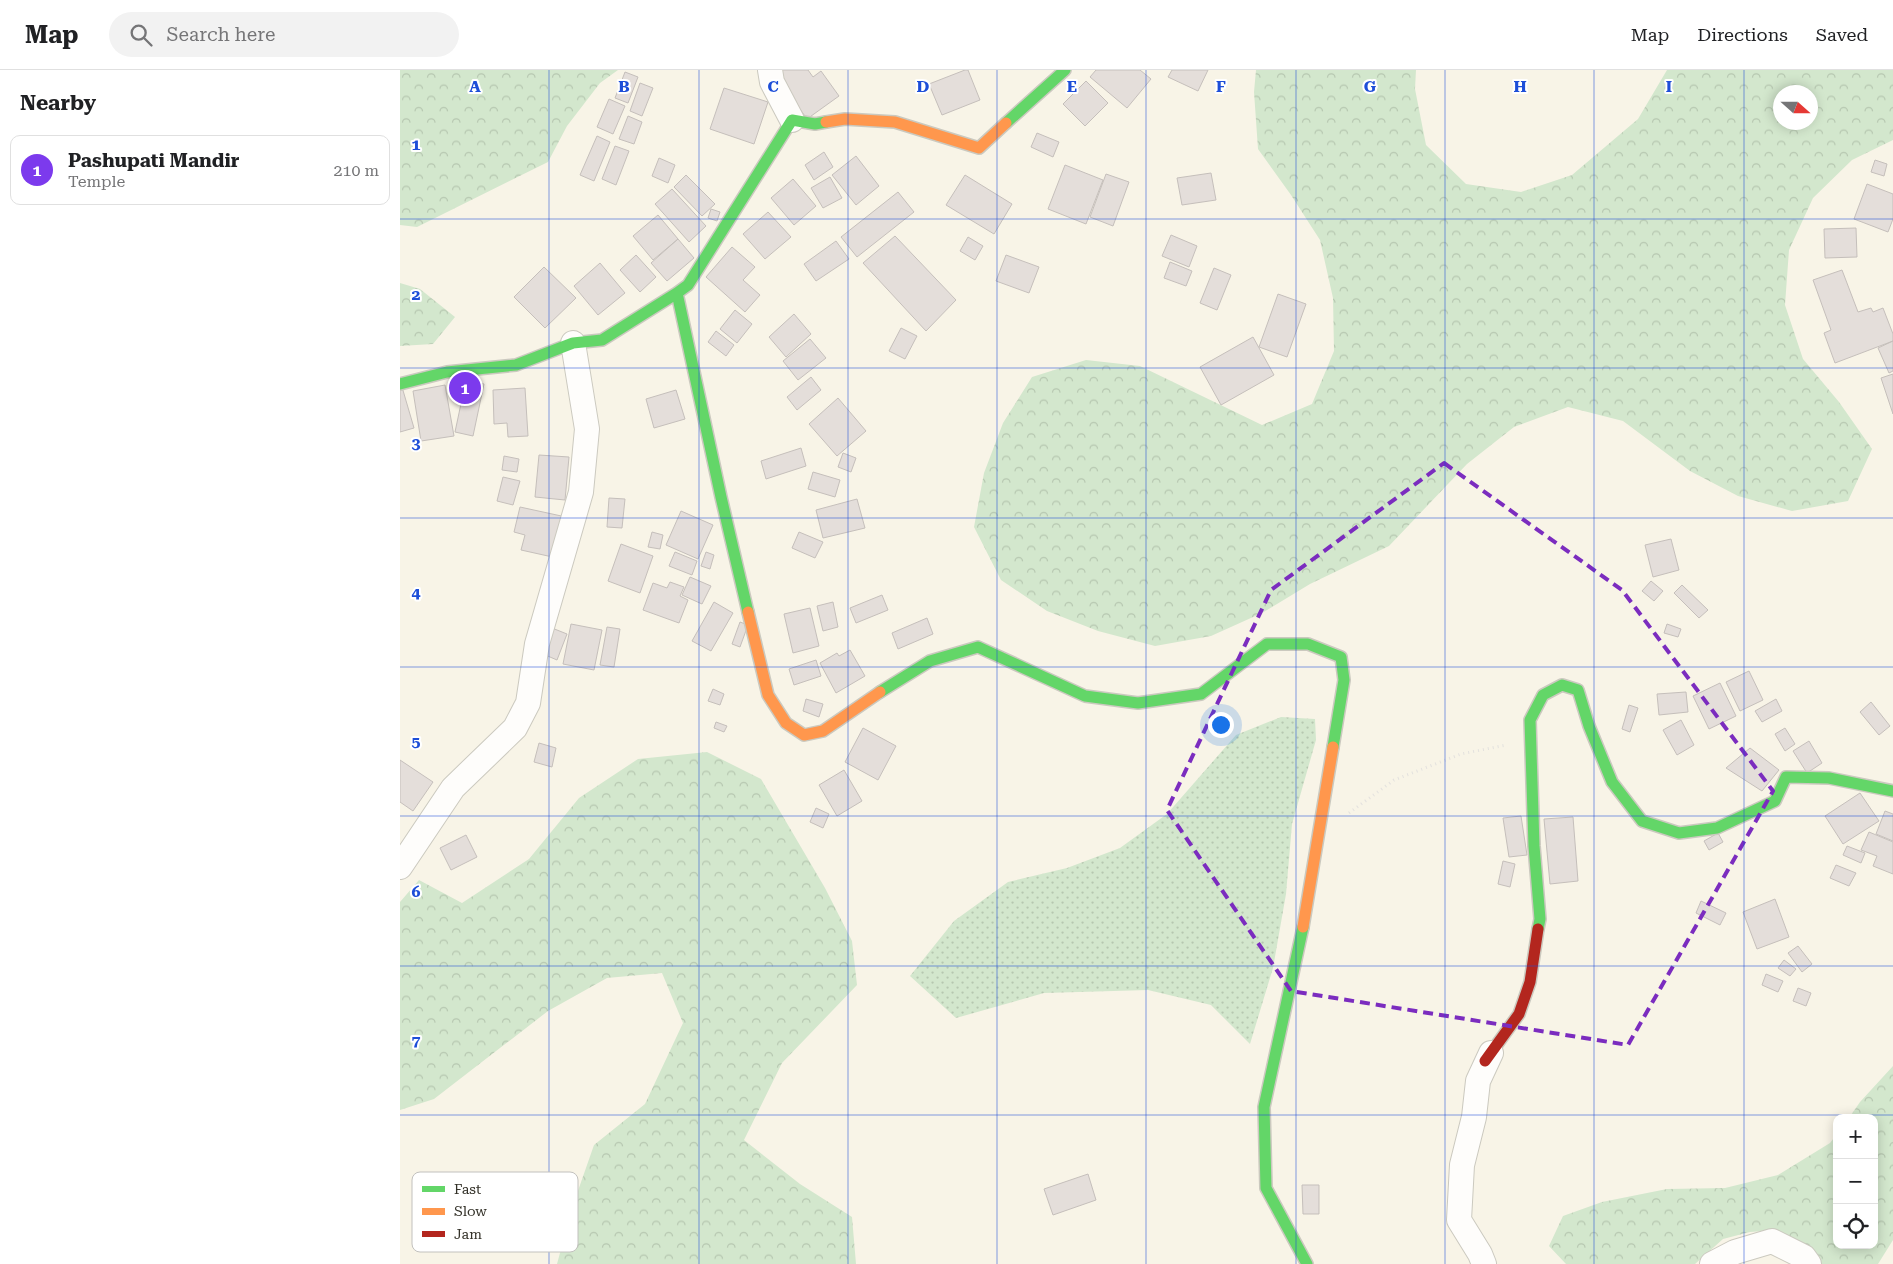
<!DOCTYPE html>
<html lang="en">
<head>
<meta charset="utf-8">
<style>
	:root { --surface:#fff; --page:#f2f2f2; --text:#202124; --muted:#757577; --line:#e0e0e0; --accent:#7c3aed }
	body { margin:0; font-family:"Roboto Serif",serif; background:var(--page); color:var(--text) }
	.controls { position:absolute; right:15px; bottom:15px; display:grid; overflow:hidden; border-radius:10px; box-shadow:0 2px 12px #0003 }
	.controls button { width:45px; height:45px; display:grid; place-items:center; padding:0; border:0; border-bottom:1px solid var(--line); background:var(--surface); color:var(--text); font:25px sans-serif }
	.compass { position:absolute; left:1373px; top:15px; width:45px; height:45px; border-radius:50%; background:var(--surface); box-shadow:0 2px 12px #0003; rotate:111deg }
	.you { position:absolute; left:820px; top:654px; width:18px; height:18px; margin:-12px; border:4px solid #fff; border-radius:50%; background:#1a73e8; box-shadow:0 0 0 8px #1a73e833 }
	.badge { display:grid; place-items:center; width:32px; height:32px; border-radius:50%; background:var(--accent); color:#fff; font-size:16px; font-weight:700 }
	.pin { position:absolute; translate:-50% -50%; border:2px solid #fff; box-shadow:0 1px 5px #0006 }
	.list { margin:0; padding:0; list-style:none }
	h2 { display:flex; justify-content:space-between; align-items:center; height:65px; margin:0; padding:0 20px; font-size:21px }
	h2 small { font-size:16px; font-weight:400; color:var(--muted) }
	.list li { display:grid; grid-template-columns:32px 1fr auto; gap:15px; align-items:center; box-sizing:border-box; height:70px; margin:0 10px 10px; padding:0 10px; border:1px solid var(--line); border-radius:10px }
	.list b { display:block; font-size:19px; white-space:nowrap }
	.list p { margin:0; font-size:16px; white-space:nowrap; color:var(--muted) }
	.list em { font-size:16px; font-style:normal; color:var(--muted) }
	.icon { flex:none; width:28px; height:28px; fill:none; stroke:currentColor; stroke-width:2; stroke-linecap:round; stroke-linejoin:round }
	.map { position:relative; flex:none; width:1493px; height:1194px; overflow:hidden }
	header { display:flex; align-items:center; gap:30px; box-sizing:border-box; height:70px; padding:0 25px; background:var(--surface); border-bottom:1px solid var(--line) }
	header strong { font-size:24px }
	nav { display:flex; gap:28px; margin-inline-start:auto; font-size:18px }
	.search { width:350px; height:45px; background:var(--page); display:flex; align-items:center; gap:12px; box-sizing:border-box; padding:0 18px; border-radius:28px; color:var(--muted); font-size:19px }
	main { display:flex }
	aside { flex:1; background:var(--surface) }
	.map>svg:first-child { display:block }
	.grass { fill:url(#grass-dots) }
	.forest { fill:url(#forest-crowns); fill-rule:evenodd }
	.building { fill:#e4deda; stroke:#c5bfbb }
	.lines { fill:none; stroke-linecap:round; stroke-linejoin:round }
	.street-casing { stroke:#cbc9bf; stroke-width:26 }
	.fast-casing { stroke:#cbc9bf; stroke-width:14 }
	.slow-casing { stroke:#cbc9bf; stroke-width:14 }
	.jam-casing { stroke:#cbc9bf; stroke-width:14 }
	.path { stroke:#e3e1de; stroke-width:3; stroke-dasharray:1 4; stroke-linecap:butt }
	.street { stroke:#fefdfb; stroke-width:24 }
	.fast { stroke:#63d668; stroke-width:11 }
	.slow { stroke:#ff974d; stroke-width:11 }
	.jam { stroke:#b3261e; stroke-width:11 }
	.marked { fill:none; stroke:#7b2cbf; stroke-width:4; stroke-dasharray:10 6; stroke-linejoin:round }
	.grid { fill:none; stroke:#1d4ed8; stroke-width:1; stroke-opacity:0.55 }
	.key { fill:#fff; stroke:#c2c1be; stroke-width:1 }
	.key-label { font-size:14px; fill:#333128 }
	.grid-label { font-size:16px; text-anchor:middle; font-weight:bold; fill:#1d4ed8; stroke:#fff; stroke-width:4; stroke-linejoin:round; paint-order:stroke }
</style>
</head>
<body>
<header>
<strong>Map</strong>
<div class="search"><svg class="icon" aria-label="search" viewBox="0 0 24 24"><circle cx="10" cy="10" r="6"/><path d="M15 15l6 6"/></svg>Search here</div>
<nav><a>Map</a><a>Directions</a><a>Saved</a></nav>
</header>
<main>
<aside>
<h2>Nearby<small></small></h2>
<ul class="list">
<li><span class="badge">1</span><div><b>Pashupati Mandir</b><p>Temple</p></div><em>210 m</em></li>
</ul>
</aside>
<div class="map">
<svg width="1493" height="1194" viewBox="0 0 1493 1194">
	<defs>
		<pattern id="grass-dots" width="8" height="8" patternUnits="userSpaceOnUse" patternTransform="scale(1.25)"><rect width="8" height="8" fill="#d3e7cd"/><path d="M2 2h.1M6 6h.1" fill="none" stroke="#b6c7b0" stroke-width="1.8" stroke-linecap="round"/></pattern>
		<pattern id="forest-crowns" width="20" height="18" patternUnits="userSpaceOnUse" patternTransform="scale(1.25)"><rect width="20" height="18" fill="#d3e7cd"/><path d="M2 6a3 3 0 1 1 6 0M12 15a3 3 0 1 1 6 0" fill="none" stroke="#b6c7b0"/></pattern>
	</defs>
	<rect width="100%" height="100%" fill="#f8f4e7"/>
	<path class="grass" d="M 881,647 L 915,649 L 916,670 L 892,754 L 886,824 L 873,898 L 850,974 L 811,935 L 748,920 L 644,923 L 556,948 L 510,906 L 554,851 L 608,812 L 667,798 L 720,778 L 767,744 L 836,665 Z"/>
	<path class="forest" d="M 0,0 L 218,0 L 200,13 L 167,56 L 148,92 L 17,157 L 0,155 Z
		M 856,0 L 1016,0 L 1015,19 L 1026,75 L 1066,114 L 1121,122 L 1172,105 L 1238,49 L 1267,0 L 1493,0 L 1493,70 L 1452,90 L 1413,128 L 1389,180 L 1385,235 L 1403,289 L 1439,332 L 1472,379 L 1448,431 L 1392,441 L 1338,426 L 1290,401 L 1223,351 L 1168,337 L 1114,357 L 1067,394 L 989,476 L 910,514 L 862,543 L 811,566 L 755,576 L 698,561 L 647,541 L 601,510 L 574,457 L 584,403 L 603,353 L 632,307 L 686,290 L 740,296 L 862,355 L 912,334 L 934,281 L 933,228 L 920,170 L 891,125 L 858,79 L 854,22 ZM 1410,22 L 1410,52 L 1380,52 L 1380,22 Z
		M 0,213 L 20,219 L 55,247 L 33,274 L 0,276 Z
		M 307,682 L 361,709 L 425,818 L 452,871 L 457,915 L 382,993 L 344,1070 L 400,1114 L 452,1147 L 456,1194 L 157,1194 L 173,1135 L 194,1075 L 245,1034 L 283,953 L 262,903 L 207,908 L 148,941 L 34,1029 L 0,1040 L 0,832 L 19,810 L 62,833 L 129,789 L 179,728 L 238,689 Z
		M 1493,996 L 1493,1170 L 1478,1194 L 1420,1194 L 1397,1171 L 1377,1160 L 1350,1162 L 1323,1169 L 1295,1194 L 1166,1194 L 1149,1176 L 1163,1146 L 1202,1132 L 1267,1119 L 1325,1118 L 1378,1105 L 1430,1073 L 1437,1064 L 1437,1175 L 1474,1175 L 1474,1048 L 1449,1048 L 1460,1032 Z"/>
	<path class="building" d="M 381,0 L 408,0 L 413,7 L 421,1 L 439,26 L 407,49 L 375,4 Z
		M 565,0 L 568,0 L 580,30 L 542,45 L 529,14 Z
		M 696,0 L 740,0 L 751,9 L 727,38 L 690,7 Z
		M 772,0 L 808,0 L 798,21 L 768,7 Z
		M 225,2 L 238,7 L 228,33 L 215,28 Z
		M 686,11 L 708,33 L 685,56 L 663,34 Z
		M 240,13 L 253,18 L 242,46 L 230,41 Z
		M 324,18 L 368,32 L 354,74 L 310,59 Z
		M 209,29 L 225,36 L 213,64 L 197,57 Z
		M 228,46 L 242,52 L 234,74 L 219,69 Z
		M 637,63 L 659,72 L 653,87 L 631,77 Z
		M 197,66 L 210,72 L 194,111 L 180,105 Z
		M 215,76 L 229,81 L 216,115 L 202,109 Z
		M 424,82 L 433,97 L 414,110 L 405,95 Z
		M 456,86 L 479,116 L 456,135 L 432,105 Z
		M 259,88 L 275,95 L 268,113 L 252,106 Z
		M 1475,90 L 1487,94 L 1484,106 L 1471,102 Z
		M 665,95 L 703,110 L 686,154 L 648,139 Z
		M 811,103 L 816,130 L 782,135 L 777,108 Z
		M 706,104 L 729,112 L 713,156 L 690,147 Z
		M 286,105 L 315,134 L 302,146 L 274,117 Z
		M 565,105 L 612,134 L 594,164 L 546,135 Z
		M 430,107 L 442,128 L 423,138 L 411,118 Z
		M 393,109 L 416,136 L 394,155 L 371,128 Z
		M 1467,114 L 1493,124 L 1493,149 L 1488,162 L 1454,149 Z
		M 272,119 L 306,156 L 289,172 L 255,134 Z
		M 498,122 L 514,142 L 457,187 L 441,167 Z
		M 311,139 L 320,142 L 317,151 L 308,148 Z
		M 368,142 L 391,167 L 365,189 L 343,164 Z
		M 258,145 L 278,169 L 253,190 L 233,166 Z
		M 1456,158 L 1457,187 L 1425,188 L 1424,159 Z
		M 771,165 L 797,176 L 789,197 L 762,186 Z
		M 495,166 L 556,230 L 526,261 L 463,193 Z
		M 568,167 L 583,176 L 575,190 L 560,181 Z
		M 278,169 L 294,188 L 267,211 L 251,193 Z
		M 436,171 L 449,189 L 416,211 L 404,194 Z
		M 332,177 L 355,197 L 343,210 L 360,225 L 345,242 L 306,207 Z
		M 236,185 L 256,207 L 240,222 L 220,200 Z
		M 606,185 L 639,197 L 629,223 L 596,211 Z
		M 770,192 L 792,201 L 786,216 L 764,208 Z
		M 200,193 L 225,223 L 198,245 L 174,216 Z
		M 144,197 L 176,228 L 145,258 L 114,227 Z
		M 814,198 L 831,205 L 817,240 L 800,233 Z
		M 1442,200 L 1458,242 L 1471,238 L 1473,242 L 1483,238 L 1493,264 L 1493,271 L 1435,293 L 1424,263 L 1431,260 L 1413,210 Z
		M 878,224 L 906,234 L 887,287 L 859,277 Z
		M 335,240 L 352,254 L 337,273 L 320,259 Z
		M 394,244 L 411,264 L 386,287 L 369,267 Z
		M 501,258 L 517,266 L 505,289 L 489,281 Z
		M 316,261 L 334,275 L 326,286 L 308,272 Z
		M 853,267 L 874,305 L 821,335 L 800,297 Z
		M 410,269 L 426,288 L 398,310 L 383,291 Z
		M 1493,271 L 1493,301 L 1489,303 L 1478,278 Z
		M 1493,304 L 1493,344 L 1481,308 Z
		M 411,307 L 421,320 L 397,340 L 387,327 Z
		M 66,310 L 84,314 L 73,366 L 55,362 Z
		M 45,315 L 54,366 L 21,371 L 13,321 Z
		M 2,317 L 14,358 L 0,362 L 0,318 Z
		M 125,318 L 128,366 L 108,367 L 107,353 L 94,354 L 93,320 Z
		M 276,320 L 285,349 L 254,358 L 246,329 Z
		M 438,328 L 466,361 L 437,386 L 409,354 Z
		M 401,378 L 406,396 L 366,409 L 361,391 Z
		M 443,383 L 456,388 L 451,402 L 438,397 Z
		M 139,385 L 169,387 L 165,430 L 135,427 Z
		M 104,386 L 119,389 L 117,402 L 102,400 Z
		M 413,402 L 440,410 L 435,427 L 408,419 Z
		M 103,407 L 120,411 L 113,435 L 97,431 Z
		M 209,428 L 225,429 L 222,458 L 207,457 Z
		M 457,429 L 465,458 L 423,468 L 416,440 Z
		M 120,437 L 166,447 L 157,488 L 121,480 L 125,465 L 114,462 Z
		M 281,441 L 313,455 L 298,489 L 266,475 Z
		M 252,462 L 263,465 L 260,479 L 248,477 Z
		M 399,462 L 423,472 L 415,488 L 392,478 Z
		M 1271,469 L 1279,500 L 1253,507 L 1245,475 Z
		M 221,474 L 253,486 L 240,523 L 208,511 Z
		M 275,482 L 297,491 L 292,505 L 269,496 Z
		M 306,482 L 314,485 L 310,499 L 301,496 Z
		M 290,507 L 311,516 L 302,534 L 282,525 Z
		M 1251,511 L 1263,521 L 1254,531 L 1242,521 Z
		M 270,512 L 284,517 L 280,526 L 288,530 L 279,553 L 243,540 L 253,513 L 267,518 Z
		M 1282,515 L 1308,540 L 1299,548 L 1274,523 Z
		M 482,525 L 488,540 L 456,553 L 450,538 Z
		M 314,532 L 333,543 L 311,581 L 292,571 Z
		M 433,532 L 438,557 L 423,561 L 417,536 Z
		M 410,538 L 419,576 L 393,583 L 384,544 Z
		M 527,548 L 533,564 L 498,579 L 492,563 Z
		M 340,552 L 348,555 L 340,577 L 332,574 Z
		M 171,554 L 202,560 L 194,600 L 163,594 Z
		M 1267,554 L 1281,559 L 1278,567 L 1264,563 Z
		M 207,557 L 220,559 L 214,597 L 200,595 Z
		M 152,558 L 167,564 L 157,590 L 143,584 Z
		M 450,580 L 465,606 L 436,623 L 420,593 L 437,583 L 439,586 Z
		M 416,590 L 421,606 L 394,615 L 389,599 Z
		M 1349,601 L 1363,630 L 1340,641 L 1326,612 Z
		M 1320,613 L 1336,646 L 1309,659 L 1293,626 Z
		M 313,619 L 324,624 L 320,635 L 308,631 Z
		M 1286,622 L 1288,642 L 1259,645 L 1257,624 Z
		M 406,629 L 423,634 L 419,647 L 403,641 Z
		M 1376,629 L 1382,641 L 1362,652 L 1355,641 Z
		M 1471,632 L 1490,656 L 1479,665 L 1460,642 Z
		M 1229,635 L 1238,638 L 1230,662 L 1222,659 Z
		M 1281,650 L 1294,675 L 1277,685 L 1263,660 Z
		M 316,652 L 327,656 L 324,662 L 314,658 Z
		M 463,658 L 496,676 L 478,710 L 445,692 Z
		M 1385,658 L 1395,674 L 1385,681 L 1375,664 Z
		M 1409,671 L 1422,693 L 1407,703 L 1393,681 Z
		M 139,673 L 156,678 L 152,697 L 134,692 Z
		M 1350,678 L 1379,700 L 1362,721 L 1326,698 Z
		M 0,690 L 33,712 L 13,741 L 0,732 Z
		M 444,700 L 462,731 L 437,746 L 419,715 Z
		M 1460,723 L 1479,751 L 1443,774 L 1425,746 Z
		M 416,738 L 429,744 L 423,758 L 410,752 Z
		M 1485,741 L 1493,744 L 1493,771 L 1476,764 Z
		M 1121,746 L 1127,785 L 1109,787 L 1103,748 Z
		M 1173,747 L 1178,811 L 1150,814 L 1144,749 Z
		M 1469,762 L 1493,772 L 1493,804 L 1473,796 L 1477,786 L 1461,780 Z
		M 1318,763 L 1323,772 L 1309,780 L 1304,771 Z
		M 66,765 L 77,787 L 51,800 L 40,778 Z
		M 1447,776 L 1465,783 L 1461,793 L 1443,785 Z
		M 1103,791 L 1115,794 L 1110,817 L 1098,814 Z
		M 1436,795 L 1456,803 L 1449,816 L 1430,808 Z
		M 1375,829 L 1389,867 L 1357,879 L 1343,842 Z
		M 1301,831 L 1326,843 L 1320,855 L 1296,843 Z
		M 1398,876 L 1412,894 L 1402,902 L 1388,883 Z
		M 1384,890 L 1396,899 L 1390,906 L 1378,898 Z
		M 1366,904 L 1383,911 L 1378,922 L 1362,915 Z
		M 1398,918 L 1411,923 L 1406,936 L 1393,931 Z
		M 688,1104 L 696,1130 L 653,1145 L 644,1119 Z
		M 902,1115 L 919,1115 L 919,1144 L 903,1144 Z"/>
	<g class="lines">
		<g class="street-casing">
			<path id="street" d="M 370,0 L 372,12 L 392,50
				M 0,797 L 53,718 L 115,658 L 128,633 L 137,574 L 181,422 L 187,359 L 173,273
				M 1084,1194 L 1080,1184 L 1059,1150 L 1062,1095 L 1074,1047 L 1078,1011 L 1091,983
				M 1312,1194 L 1335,1182 L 1372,1171 L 1404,1187 L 1409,1194"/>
		</g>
		<g class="fast-casing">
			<path id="fast" d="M 606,53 L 665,0
				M 277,223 L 321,427 L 348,542
				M 0,314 L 47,302 L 116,295 L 173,273 L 202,270 L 277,223 L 288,215 L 392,50 L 415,54 L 426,52
				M 480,622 L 530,591 L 578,577 L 685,626 L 738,633 L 801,624 L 867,574 L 908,574 L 941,587 L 944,610 L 933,677
				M 903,857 L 864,1037 L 866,1118 L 907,1194
				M 1138,859 L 1140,849 L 1134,776 L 1130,650 L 1143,625 L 1162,615 L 1178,620 L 1189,656 L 1212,712 L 1242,751 L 1279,763 L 1317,758 L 1375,731 L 1386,707 L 1429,708 L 1493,721"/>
		</g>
		<g class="slow-casing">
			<path id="slow" d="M 426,52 L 445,49 L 495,52 L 579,78 L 606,53
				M 348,542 L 368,625 L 386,653 L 404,665 L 423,661 L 480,622
				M 903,857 L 933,677"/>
		</g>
		<g class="jam-casing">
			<path id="jam" d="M 1085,991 L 1119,944 L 1130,912 L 1138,859"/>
		</g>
		<path class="path" d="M 949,743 L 994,710 L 1061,684 L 1106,675"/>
		<use href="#street" class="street"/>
		<use href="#fast" class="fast"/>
		<use href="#slow" class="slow"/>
		<use href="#jam" class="jam"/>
	</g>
	<path class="marked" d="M 1044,393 L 1222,520 L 1373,721 L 1228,975 L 891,921 L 767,740 L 871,520 Z"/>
	<path class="grid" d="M 149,0 L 149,1194M 299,0 L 299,1194M 448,0 L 448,1194M 597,0 L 597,1194M 746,0 L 746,1194M 896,0 L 896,1194M 1045,0 L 1045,1194M 1194,0 L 1194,1194M 1344,0 L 1344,1194M 0,149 L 1493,149M 0,298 L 1493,298M 0,448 L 1493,448M 0,597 L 1493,597M 0,746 L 1493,746M 0,896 L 1493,896M 0,1045 L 1493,1045"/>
	<rect x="12" y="1102" width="166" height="80" rx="8" class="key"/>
	<rect x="22" y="1116" width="23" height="6" fill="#63d668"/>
	<rect x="22" y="1138" width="23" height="7" fill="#ff974d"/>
	<rect x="22" y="1161" width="23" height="6" fill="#b3261e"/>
	<g class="key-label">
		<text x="54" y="1124">Fast</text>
		<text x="54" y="1146">Slow</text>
		<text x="54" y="1169">Jam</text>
	</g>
	<g class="grid-label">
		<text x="75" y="22">A</text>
		<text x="224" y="22">B</text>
		<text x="373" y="22">C</text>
		<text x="523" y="22">D</text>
		<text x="672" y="22">E</text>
		<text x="821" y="22">F</text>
		<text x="970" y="22">G</text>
		<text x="1120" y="22">H</text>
		<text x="1269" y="22">I</text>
		<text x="16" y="80">1</text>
		<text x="16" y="230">2</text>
		<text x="16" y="379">3</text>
		<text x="16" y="528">4</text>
		<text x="16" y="677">5</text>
		<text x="16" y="827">6</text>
		<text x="16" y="976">7</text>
	</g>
</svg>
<div class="controls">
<button>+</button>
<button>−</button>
<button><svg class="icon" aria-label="locate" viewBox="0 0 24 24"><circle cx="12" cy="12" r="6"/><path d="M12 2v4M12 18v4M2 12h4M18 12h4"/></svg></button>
</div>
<svg class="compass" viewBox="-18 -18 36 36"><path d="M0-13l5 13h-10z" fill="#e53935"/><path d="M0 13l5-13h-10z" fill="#757577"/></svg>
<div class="you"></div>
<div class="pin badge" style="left:65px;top:318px">1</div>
</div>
</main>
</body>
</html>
